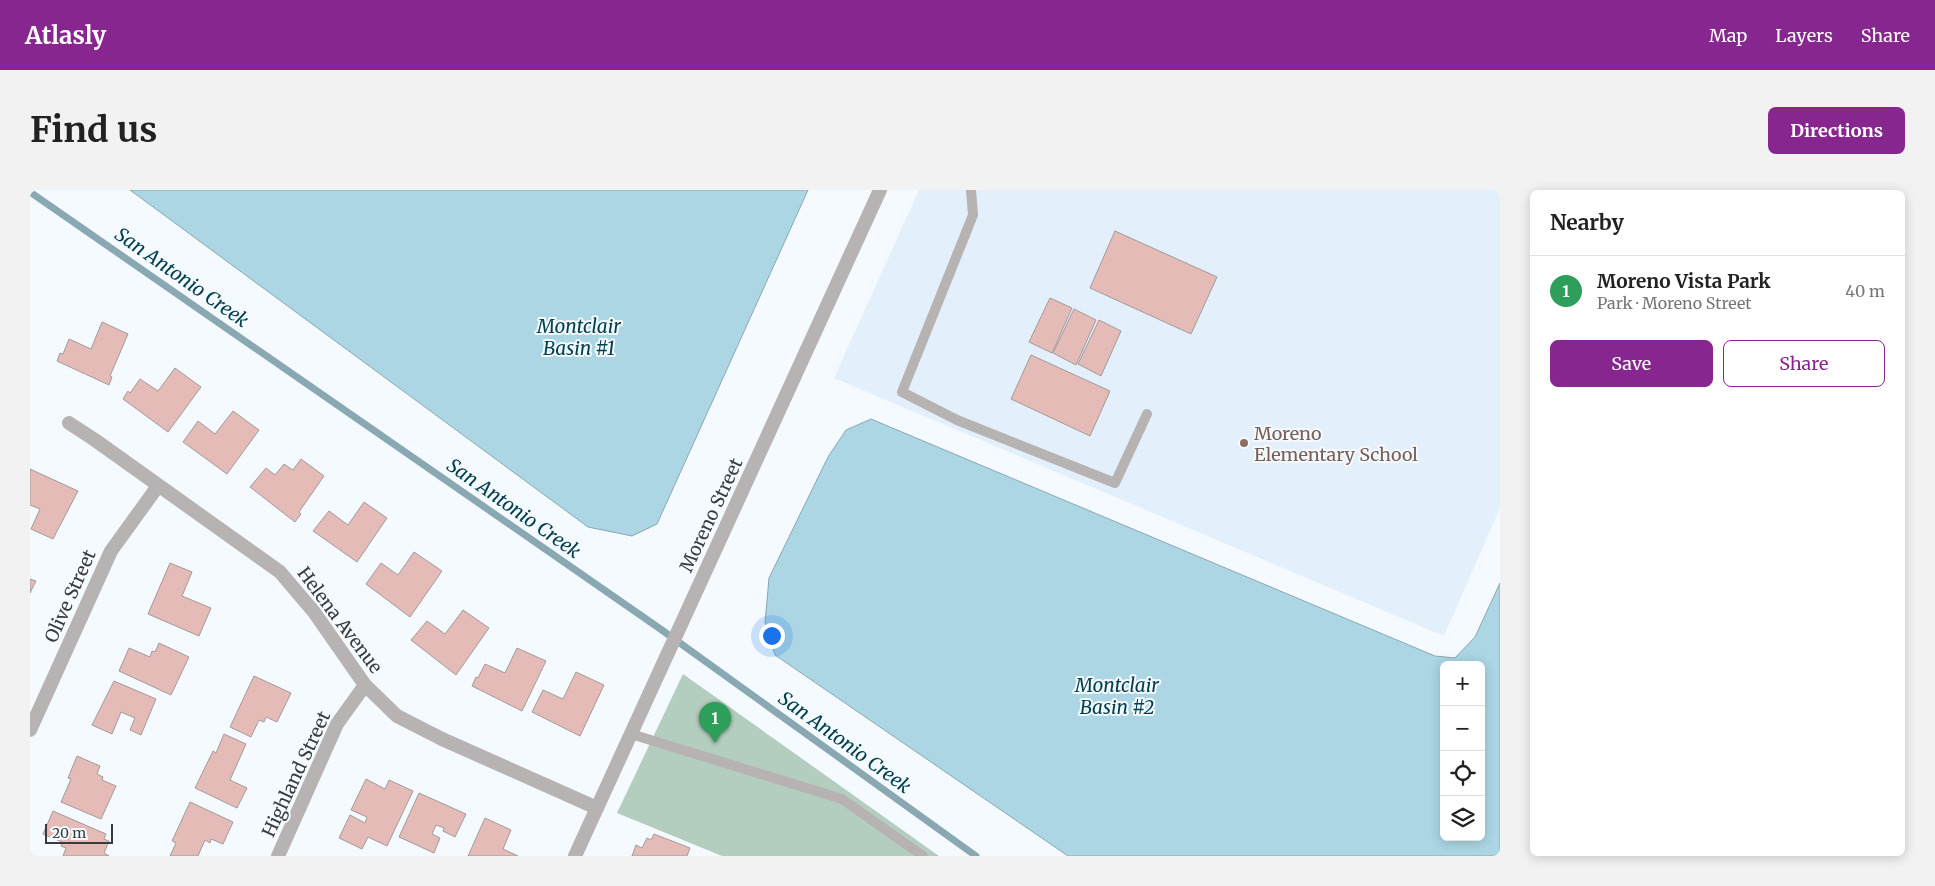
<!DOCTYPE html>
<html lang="en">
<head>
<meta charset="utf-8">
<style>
	:root { --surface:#fff; --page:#f2f2f2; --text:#222; --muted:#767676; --line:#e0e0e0; --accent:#88268f }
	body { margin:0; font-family:Merriweather,serif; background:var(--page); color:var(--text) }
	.controls { position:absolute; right:15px; bottom:15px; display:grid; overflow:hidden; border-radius:8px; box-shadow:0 2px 12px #0003 }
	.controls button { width:45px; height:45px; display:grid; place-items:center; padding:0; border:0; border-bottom:1px solid var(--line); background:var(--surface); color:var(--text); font:25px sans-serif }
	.scale { position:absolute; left:15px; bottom:12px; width:68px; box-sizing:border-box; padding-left:5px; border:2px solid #393b3e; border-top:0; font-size:14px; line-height:18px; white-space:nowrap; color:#393b3e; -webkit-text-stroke:4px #f4faff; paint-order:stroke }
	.you { position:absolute; left:741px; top:445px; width:18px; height:18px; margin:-12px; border:4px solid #fff; border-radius:50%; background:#1a73e8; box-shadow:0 0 0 8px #1a73e833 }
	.badge { display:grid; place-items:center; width:32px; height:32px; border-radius:50%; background:var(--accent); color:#fff; font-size:16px; font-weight:700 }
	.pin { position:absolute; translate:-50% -41px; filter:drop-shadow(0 1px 2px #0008) }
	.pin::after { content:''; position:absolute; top:26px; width:18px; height:15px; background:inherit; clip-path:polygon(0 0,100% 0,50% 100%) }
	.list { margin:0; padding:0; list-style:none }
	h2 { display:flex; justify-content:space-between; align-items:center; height:65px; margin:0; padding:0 20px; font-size:21px }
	h2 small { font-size:16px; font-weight:400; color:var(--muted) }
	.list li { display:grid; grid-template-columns:32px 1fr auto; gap:15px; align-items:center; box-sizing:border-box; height:70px; padding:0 20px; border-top:1px solid var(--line) }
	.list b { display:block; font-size:19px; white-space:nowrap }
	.list p { margin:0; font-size:16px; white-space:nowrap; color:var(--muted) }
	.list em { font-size:16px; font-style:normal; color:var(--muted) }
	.actions { display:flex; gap:10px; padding:15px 20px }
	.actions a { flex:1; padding:11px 0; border:1px solid var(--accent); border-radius:8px; text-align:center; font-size:18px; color:var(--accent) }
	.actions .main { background:var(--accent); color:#fff }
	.icon { flex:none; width:28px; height:28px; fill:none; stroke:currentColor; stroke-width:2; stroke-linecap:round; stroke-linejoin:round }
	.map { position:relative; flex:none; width:1470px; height:666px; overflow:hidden; border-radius:8px }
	header { display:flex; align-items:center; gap:30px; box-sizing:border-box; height:70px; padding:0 25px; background:var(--accent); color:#fff }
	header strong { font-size:24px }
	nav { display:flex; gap:28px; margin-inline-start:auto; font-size:18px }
	.intro { display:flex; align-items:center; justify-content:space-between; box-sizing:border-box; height:120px; padding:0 30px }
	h1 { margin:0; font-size:35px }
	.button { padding:12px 22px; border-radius:8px; background:var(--accent); color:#fff; font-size:18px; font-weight:700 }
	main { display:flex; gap:30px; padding:0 30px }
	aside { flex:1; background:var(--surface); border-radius:8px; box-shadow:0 2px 12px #0003 }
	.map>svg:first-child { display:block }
	.built { fill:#e3effa }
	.green { fill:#b3cebe }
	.water { fill:#acd6e4; stroke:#8aa8b2; fill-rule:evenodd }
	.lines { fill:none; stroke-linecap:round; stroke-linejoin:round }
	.stream { stroke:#8aa8b2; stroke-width:7 }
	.building { fill:#e4bbb7; stroke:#a39b9a }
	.service { stroke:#b7b3b3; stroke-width:10 }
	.minor { stroke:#b7b3b3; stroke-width:14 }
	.tertiary { stroke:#b7b3b3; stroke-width:14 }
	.education-dot { fill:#8d6e63; stroke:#f4faff; stroke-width:2 }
	.labels { text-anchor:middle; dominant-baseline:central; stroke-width:4; stroke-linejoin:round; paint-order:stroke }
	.education-label { font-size:18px; fill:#785e54; stroke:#f4faff; text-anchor:start }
	.street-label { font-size:18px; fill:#393b3e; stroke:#f4faff }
	.water-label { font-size:19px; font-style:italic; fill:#00404e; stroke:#f4faff }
</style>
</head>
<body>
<header>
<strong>Atlasly</strong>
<nav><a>Map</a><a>Layers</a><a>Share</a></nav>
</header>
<div class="intro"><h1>Find us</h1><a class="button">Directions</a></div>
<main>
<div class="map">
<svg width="1470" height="666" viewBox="0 0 1470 666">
	<rect width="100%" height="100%" fill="#f4faff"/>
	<path class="built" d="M 889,0 L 1470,0 L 1470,318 L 1414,446 L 804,188 Z"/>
	<path class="green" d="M 653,484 L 909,666 L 692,666 L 587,623 Z"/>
	<path class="water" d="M 100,0 L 778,0 L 627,334 L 602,346 L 558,337 Z
		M 841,229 L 1405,466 L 1425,468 L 1445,447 L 1470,393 L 1470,666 L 1038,666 L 745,465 L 735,433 L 739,388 L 798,267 L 816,240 ZM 1414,475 L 1451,475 L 1451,647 L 1414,647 Z"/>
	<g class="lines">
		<path class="stream" d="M 0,2 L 629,438 L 946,666"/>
	</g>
	<path class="building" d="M 1085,41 L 1187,87 L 1161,144 L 1060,98 Z
		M 1020,108 L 1042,118 L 1022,163 L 999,152 Z
		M 1044,119 L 1066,130 L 1046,175 L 1023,163 Z
		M 1069,130 L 1091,141 L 1071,186 L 1048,174 Z
		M 72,132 L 98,144 L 80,186 L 82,187 L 79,195 L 27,171 L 30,163 L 33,164 L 39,149 L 61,159 Z
		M 1001,165 L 1080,201 L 1060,246 L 981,209 Z
		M 145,178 L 171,197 L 138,242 L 93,209 L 98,201 L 100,203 L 110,189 L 128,201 Z
		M 203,221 L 229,240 L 197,284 L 153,252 L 168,231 L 185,244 Z
		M 271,269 L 294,286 L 269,322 L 271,324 L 265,332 L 220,297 L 236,278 L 245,285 L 254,274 L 263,280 Z
		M 0,279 L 48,301 L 23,349 L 1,339 L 10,319 L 0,315 Z
		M 334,312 L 357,328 L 327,372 L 283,341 L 299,321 L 318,335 Z
		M 384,362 L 412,381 L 380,427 L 336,394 L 351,373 L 368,385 Z
		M 140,373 L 162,382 L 152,406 L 181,418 L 169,446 L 118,424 Z
		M 0,389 L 6,391 L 0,403 Z
		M 433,420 L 459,438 L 426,485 L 381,450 L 397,431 L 415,444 Z
		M 129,453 L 159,467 L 141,505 L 89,481 L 99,458 L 120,467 L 122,461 L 125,462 Z
		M 487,458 L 516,471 L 492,521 L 442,496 L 446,487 L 448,488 L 455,474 L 475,483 Z
		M 546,482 L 574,495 L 550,546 L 502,522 L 513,500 L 533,509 Z
		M 224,486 L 261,503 L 247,532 L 236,527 L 234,532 L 229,530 L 221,547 L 200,537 Z
		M 84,491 L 126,509 L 111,545 L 100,540 L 105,528 L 91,522 L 82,544 L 62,535 Z
		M 194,544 L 216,554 L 200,590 L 217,598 L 207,618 L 165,598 L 183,561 L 186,563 Z
		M 47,566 L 70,576 L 67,584 L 73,587 L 72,590 L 86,596 L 71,629 L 31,612 L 41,589 L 38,588 Z
		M 336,589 L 355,599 L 359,590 L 383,601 L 357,656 L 338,647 L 332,659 L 309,648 L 320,625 L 335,633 L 337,627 L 321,620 Z
		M 389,603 L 436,624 L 425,647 L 413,641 L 414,638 L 406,635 L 402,644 L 410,648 L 404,663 L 369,647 Z
		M 160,612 L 203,632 L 193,654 L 181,649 L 180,653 L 175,650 L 168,666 L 140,666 L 146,653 L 142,651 Z
		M 23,621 L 76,644 L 74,649 L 79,651 L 74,663 L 79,666 L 33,666 L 36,658 L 31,656 L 32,652 L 13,644 Z
		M 455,628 L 481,640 L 473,659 L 488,666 L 438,666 Z
		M 624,644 L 660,658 L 657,666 L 602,666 L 606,655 L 612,658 L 617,648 L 621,650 Z"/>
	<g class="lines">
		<path class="service" d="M 941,0 L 943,25 L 872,202 L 927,230 L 1085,293 L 1117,224
			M 601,544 L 812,609 L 893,666"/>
		<path class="minor" d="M 39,233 L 65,250 L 250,382 L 284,422 L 335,495 L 367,526 L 412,549 L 567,618
			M 0,540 L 81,361 L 128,296
			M 248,666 L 307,534 L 335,495"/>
		<path class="tertiary" d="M 545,666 L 850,0"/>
	</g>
	<circle class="education-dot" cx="1214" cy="253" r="5"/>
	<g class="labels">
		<g class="education-label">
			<text x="1224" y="243">Moreno<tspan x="1224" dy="21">Elementary School</tspan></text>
		</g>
		<g class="street-label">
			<text transform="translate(681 325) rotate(-65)">Moreno Street</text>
			<text transform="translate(40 406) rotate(-66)">Olive Street</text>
			<text transform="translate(310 430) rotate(53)">Helena Avenue</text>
			<text transform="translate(266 584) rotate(-65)">Highland Street</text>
		</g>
		<g class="water-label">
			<text transform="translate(152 87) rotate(35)">San Antonio Creek</text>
			<text x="549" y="136">Montclair<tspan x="549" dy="22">Basin #1</tspan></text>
			<text transform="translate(484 318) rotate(35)">San Antonio Creek</text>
			<text x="1087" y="495">Montclair<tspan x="1087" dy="22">Basin #2</tspan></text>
			<text transform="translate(815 552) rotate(36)">San Antonio Creek</text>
		</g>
	</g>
</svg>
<div class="controls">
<button>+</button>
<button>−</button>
<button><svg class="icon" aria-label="locate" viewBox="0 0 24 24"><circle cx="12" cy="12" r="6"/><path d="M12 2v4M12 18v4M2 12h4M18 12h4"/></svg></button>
<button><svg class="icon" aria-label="layers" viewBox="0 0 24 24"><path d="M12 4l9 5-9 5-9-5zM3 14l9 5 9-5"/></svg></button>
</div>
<div class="scale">20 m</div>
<div class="you"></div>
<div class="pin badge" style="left:685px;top:553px;background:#2e9e5b">1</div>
</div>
<aside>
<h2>Nearby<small></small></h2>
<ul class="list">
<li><span class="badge" style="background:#2e9e5b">1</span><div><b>Moreno Vista Park</b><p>Park · Moreno Street</p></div><em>40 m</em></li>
</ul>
<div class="actions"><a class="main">Save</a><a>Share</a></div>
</aside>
</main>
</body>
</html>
